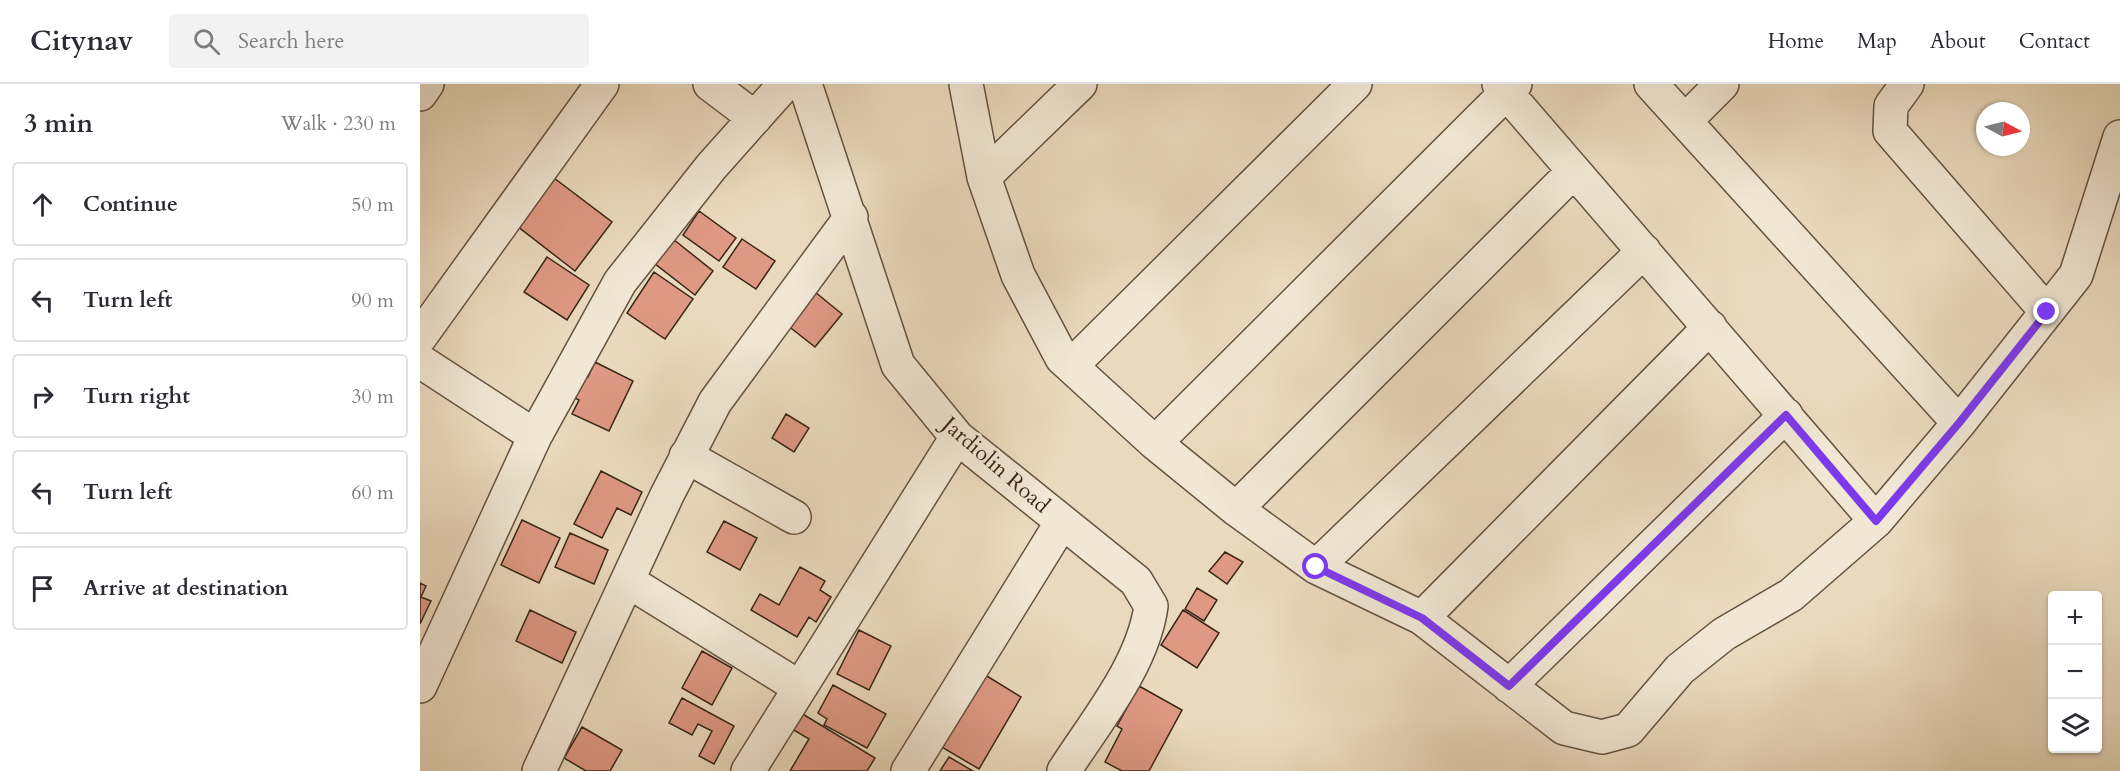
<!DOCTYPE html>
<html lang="en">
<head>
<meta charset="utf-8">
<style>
	:root { --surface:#fff; --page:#f2f2f3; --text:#2b2b33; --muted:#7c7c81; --line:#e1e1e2 }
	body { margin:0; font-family:Cardo,serif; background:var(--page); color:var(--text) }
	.controls { position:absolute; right:18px; bottom:18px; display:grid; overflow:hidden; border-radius:6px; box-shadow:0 2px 4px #0004 }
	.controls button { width:54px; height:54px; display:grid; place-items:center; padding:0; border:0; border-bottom:2px solid var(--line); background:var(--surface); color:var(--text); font:30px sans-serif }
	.compass { position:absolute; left:1556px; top:18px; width:54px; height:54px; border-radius:50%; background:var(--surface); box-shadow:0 2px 4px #0004; rotate:97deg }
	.stop { position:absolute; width:18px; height:18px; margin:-14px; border:4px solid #7c3aed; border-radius:50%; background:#fff }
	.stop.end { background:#7c3aed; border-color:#fff; box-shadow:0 2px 6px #0008 }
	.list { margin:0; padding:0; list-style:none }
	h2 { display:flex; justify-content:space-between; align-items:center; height:78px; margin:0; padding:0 24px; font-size:26px }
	h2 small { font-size:20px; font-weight:400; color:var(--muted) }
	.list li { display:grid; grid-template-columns:39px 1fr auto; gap:18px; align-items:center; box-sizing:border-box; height:84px; margin:0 12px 12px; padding:0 12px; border:2px solid var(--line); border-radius:6px }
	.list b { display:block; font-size:22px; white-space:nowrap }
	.list em { font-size:20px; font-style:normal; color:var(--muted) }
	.icon { flex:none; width:33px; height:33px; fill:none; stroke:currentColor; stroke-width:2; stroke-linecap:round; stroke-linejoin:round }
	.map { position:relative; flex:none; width:1700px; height:687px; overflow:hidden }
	header { display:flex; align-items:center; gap:36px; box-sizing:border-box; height:84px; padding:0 30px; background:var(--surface); border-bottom:2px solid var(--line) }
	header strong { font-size:28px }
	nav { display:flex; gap:33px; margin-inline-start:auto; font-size:21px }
	.search { width:420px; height:54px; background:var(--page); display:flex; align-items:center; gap:15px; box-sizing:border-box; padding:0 21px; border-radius:6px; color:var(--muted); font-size:22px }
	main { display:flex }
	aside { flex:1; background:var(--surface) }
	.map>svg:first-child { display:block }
	.building { fill:#de9884; stroke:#382616; stroke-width:1.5 }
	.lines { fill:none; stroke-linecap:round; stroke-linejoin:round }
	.minor-casing { stroke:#645340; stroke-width:36 }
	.minor { stroke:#f1e7d4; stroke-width:33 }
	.route { stroke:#7c3aed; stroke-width:8 }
	.labels { text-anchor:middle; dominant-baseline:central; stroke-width:6; stroke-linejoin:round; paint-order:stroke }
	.street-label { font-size:22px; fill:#382616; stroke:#f1e7d4 }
</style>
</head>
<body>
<header>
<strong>Citynav</strong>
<div class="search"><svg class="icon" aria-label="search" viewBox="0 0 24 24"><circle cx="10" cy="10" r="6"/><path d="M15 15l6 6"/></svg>Search here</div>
<nav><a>Home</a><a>Map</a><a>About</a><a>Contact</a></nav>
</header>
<main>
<aside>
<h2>3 min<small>Walk · 230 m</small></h2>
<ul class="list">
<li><svg class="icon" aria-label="ahead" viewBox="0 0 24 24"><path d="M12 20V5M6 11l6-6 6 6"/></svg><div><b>Continue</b></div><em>50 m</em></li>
<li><svg class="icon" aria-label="left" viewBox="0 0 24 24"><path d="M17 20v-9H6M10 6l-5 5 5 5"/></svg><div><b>Turn left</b></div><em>90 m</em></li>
<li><svg class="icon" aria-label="right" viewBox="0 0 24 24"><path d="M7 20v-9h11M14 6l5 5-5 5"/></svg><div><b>Turn right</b></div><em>30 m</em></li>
<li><svg class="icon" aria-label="left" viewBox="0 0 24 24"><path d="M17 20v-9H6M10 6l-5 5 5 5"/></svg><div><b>Turn left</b></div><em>60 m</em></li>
<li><svg class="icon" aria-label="arrive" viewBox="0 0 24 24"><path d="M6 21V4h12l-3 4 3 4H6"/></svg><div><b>Arrive at destination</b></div></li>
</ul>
</aside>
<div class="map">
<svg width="1700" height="687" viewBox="0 0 1700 687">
	<rect width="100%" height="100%" fill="#eadabd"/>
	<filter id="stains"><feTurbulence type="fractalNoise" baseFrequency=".00333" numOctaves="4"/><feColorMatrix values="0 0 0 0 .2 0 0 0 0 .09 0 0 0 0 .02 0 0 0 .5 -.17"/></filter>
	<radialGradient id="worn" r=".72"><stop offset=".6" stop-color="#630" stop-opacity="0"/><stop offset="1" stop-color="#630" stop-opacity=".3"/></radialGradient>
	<path class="building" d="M 134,94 L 192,138 L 155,187 L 97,142 Z
		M 279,127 L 316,154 L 299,177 L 263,151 Z
		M 253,155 L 293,187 L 275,211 L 234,179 Z
		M 322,155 L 355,177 L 336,205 L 303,183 Z
		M 127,173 L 169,201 L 147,236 L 104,208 Z
		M 234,188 L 273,215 L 245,255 L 207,229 Z
		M 395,208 L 422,230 L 395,263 L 367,241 Z
		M 175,278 L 213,297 L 189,347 L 152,330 L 159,316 L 151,312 L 162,290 L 168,293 Z
		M 366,330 L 389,344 L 374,368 L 352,354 Z
		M 181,387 L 222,408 L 211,431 L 197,424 L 182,454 L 154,440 Z
		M 102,436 L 140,454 L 119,499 L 81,481 Z
		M 304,437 L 337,454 L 320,486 L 287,468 Z
		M 150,449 L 188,466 L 174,500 L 135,483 Z
		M 805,468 L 823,478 L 807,500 L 789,487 Z
		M 380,483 L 405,497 L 400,506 L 411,513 L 396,538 L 389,533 L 377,553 L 331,526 L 340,510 L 359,521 Z
		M 0,499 L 6,502 L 1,513 L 11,517 L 0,540 Z
		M 777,504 L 797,516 L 784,537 L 765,525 Z
		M 110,526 L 156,548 L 142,579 L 96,557 Z
		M 763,526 L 799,549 L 777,584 L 741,561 Z
		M 439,546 L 471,562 L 449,606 L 417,590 Z
		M 282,567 L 312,584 L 292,621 L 262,604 Z
		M 562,589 L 601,613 L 559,685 L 520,662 Z
		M 413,601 L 466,630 L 447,664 L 404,641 L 407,635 L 398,629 Z
		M 719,602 L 762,626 L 729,687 L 702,687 L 685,678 L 702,645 L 697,642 Z
		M 262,614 L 314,642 L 294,680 L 279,672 L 292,647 L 278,640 L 272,651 L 249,639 Z
		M 381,629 L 455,674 L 447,687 L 370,687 L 389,655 L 372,645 Z
		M 162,643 L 202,666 L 190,687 L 166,687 L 144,674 Z
		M 529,673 L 553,687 L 520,687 Z"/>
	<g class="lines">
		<g class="minor-casing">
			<path id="minor" d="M 290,0 L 335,34
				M 385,0 L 478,281 L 537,353 L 716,497 L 731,522 C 723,581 676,637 644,687
				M 546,0 L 564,93 L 598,191 L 642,274 L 735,359 L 816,425 L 896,483 L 1002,534 L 1144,644 L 1182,653 L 1208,646 L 1260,585 L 1304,550 L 1371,511 L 1456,437 L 1539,339 L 1656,191 L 1700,53
				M 1079,0 L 1456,437
				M 1231,0 L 1539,339
				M 1487,0 L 1471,22 L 1470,47 L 1627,228
				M 0,10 L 7,0
				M 1265,37 L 1302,0
				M 564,93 L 660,0
				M 0,253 L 182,0
				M 0,277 L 115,352
				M 651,282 L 935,0
				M 735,359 L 1095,0
				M 266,372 L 374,433
				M 816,425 L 1154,87
				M 896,483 L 1224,167
				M 208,497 L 379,603
				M 1002,534 L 1290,243
				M 0,602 L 115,352 L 200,198 L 291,83 L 365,0
				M 1089,602 L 1366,331
				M 119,687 L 247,411 L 295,318 L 431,133
				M 328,687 L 537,353
				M 488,687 L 642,438"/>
		</g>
		<use href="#minor" class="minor"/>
	</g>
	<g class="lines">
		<path class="route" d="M 896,483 L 1002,534 L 1089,602 L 1366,331 L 1456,437 L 1539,339 L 1627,228"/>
	</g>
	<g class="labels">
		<g class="street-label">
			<text transform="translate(576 381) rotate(41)">Jardiolin Road</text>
		</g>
	</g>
	<rect width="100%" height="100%" filter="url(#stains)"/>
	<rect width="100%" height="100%" fill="url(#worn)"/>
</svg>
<div class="controls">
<button>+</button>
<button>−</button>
<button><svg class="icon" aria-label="layers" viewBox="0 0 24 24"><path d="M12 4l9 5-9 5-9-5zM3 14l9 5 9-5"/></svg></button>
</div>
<svg class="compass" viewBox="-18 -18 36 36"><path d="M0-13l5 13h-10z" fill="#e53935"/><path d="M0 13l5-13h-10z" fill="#7c7c81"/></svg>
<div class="stop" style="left:896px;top:483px"></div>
<div class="stop end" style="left:1627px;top:228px"></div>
</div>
</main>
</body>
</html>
